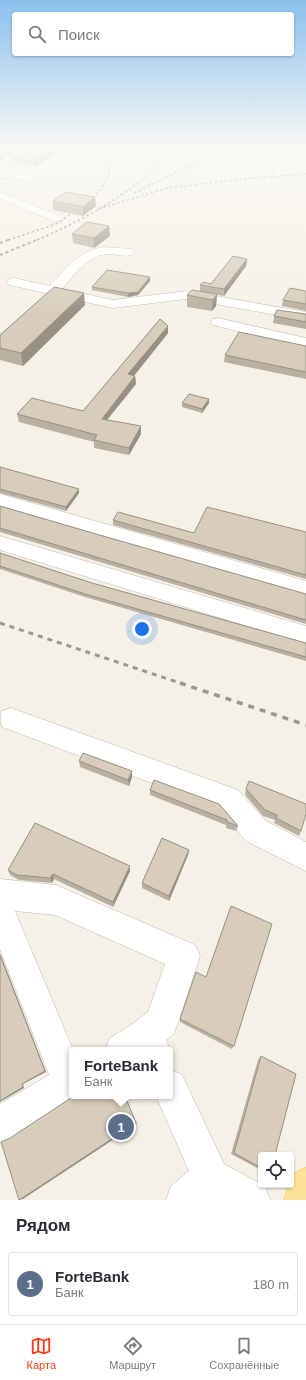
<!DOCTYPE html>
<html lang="ru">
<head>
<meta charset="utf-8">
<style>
	:root { --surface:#fff; --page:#f7f7f7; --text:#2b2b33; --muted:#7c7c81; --line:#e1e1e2; --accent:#ff3a14 }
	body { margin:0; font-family:Helvetica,sans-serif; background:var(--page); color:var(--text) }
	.controls { position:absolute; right:12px; bottom:12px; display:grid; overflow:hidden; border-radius:4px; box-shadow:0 1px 3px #0004 }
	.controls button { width:36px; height:36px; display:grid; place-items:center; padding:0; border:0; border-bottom:1px solid var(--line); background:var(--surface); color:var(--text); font:20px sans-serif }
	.you { position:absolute; left:142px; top:629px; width:14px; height:14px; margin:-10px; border:3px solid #fff; border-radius:50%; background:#1a73e8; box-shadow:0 0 0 6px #1a73e833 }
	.badge { display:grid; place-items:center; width:26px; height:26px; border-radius:50%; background:var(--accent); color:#fff; font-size:13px; font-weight:700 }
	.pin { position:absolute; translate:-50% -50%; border:2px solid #fff; box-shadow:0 1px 4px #0006 }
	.popup { position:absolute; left:69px; top:1047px; width:104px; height:52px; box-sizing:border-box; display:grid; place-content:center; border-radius:4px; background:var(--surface); filter:drop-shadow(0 1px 3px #0005); font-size:13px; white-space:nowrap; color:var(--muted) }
	.popup b { font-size:15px; color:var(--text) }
	.popup::after { content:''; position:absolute; left:50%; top:100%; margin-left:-8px; border:8px solid transparent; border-top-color:var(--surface) }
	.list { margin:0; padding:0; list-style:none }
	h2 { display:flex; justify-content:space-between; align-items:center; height:52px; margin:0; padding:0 16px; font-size:17px }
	h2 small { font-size:13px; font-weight:400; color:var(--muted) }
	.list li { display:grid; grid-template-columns:26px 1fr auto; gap:12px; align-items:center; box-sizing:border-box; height:64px; margin:0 8px 8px; padding:0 8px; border:1px solid var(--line); border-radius:4px }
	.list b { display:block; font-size:15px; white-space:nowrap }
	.list p { margin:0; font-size:13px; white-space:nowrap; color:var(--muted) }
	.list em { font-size:13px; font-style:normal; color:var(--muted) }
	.icon { flex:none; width:22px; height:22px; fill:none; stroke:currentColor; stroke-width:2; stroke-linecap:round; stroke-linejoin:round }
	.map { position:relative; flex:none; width:306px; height:1200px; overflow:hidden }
	.search { position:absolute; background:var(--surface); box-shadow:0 1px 3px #0004; left:12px; right:12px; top:12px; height:44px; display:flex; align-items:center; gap:10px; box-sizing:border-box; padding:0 14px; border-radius:4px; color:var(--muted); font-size:15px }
	.sheet { height:124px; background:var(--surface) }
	nav { display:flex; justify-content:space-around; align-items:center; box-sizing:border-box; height:56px; border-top:1px solid var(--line); background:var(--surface); font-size:11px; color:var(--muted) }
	nav a { display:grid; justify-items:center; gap:2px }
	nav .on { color:var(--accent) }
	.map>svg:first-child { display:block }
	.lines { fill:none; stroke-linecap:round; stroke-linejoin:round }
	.minor-casing { stroke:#c2b9a8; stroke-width:1 }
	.major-casing { stroke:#f0c45a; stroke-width:1 }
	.minor { fill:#fff; fill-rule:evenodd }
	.major { fill:#ffe296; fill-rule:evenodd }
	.rail-far3 { stroke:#979797; stroke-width:1.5; stroke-dasharray:2.5 2.5; stroke-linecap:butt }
	.rail-far2 { stroke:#979797; stroke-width:2; stroke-dasharray:3 3; stroke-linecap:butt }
	.rail-far1 { stroke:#979797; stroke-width:3; stroke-dasharray:5 5; stroke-linecap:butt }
	.rail { stroke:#979797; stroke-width:3.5; stroke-dasharray:6 6; stroke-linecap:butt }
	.wall { fill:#bab0a1 }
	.shaded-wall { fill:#979083 }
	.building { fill:#d8cdbb; stroke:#979083 }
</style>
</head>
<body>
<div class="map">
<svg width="306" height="1200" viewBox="0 0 306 1200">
	<rect width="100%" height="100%" fill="#f5f1e7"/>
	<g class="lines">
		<g class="minor-casing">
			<path id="minor" d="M 22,148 L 33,148 L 0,169 L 0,162 Z
				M 46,148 L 68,149 L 70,151 L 68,156 L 30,180 L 0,178 L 0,172 L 24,175 L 59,153 L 48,150 Z
				M 293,148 L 303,148 L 282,176 L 274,176 L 273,174 Z
				M 0,192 L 62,217 L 64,219 L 62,221 L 54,221 L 0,199 Z
				M 104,247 L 132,249 L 134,252 L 132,255 C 124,257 115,254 107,254 C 88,255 74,275 62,289 L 113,300 L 186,291 L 306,312 L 306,320 L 186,299 L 113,308 L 14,286 L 9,285 L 7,282 L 9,279 L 14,278 L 50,286 C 66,269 79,250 104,247 Z
				M 218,318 L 306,338 L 306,348 L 213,325 L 211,322 L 213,319 Z
				M 0,494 L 306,581 L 306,597 L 0,508 Z
				M 0,536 L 306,626 L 306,644 L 0,550 Z
				M 11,708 L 238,790 L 266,821 L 306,842 L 306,871 L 246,841 L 219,808 L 2,727 C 0,721 0,717 2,711 Z
				M 0,879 L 56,885 L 195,945 L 200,956 L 178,1023 L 173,1035 L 166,1040 L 170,1050 L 105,1050 L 110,1038 L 134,1023 L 148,1012 L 165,964 L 55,915 L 15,911 L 73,1050 L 72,1050 L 72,1096 L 79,1096 L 13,1138 L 0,1143 L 0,1104 L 49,1075 L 0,949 Z
				M 170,1069 L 182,1075 L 224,1164 L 265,1186 L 270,1200 L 166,1200 L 171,1186 L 189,1171 L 156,1096 L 170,1096 Z"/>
		</g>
		<g class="major-casing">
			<path id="major" d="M 306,1168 L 306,1200 L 284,1200 L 288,1185 L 291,1185 L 293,1174 Z"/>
		</g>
		<use href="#minor" class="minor"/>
		<use href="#major" class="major"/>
		<path class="rail-far3" d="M 113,161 L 118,148
			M 134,193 L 227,148
			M 98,209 L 168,188 L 241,179 L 306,174
			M 8,240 L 56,224 L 89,201 L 101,190 L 109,174 L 111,148
			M 37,240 C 72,225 106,207 136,184 C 150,173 162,159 175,148"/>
		<path class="rail-far2" d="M 0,243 L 11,239
			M 0,255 L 39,239"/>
		<path class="rail-far1" d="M 0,623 L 183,684"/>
		<path class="rail" d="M 180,683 L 306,725"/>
	</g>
	<path class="wall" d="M 68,148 L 79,148 L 76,150 Z
		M 55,154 L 35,166 L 13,162 L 12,158 Z
		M 53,201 L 96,206 L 83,216 L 53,210 Z
		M 109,226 L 110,236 L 94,248 L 73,243 L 72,234 Z
		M 247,259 L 246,266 L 224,296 L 217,295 L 216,306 L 212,311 L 187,307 L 187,295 L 200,291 L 200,285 L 211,284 Z
		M 150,277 L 150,281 L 138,295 L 128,297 L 92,290 L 92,287 Z
		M 306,291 L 306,311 L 282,306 L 283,300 Z
		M 85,305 L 23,366 L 0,360 L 0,335 Z
		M 306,314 L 306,329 L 273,323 L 274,316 Z
		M 168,326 L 168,333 L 134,376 L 135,376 L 136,384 L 107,420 L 141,434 L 129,455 L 94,448 L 94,442 L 19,422 L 17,414 L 83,411 Z
		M 306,346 L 306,379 L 224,362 L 225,355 Z
		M 182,403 L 209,403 L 202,413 L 182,407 Z
		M 0,467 L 79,493 L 66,511 L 0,493 Z
		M 0,506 L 103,536 L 306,594 L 306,624 L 0,532 Z
		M 113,520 L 194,533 L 306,532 L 306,579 L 113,525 Z
		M 0,553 L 92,583 L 306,643 L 306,661 L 85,597 L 0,569 Z
		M 79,761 L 132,777 L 129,786 L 80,767 Z
		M 246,789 L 301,831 L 299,836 L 274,823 L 275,820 L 263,816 L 245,795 Z
		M 150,790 L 219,804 L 238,826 L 236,831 L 226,828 L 226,825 L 150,795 Z
		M 189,850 L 188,855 L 169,901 L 142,888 L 142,883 Z
		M 8,870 L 130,871 L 113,907 L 54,879 L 52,883 L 19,880 L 10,875 Z
		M 180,1019 L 234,1046 L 232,1049 L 180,1022 Z
		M 261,1056 L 261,1170 L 231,1154 L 258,1060 Z"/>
	<path class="shaded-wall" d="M 12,148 L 20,148 L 0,160 L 0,155 Z
		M 55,149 L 55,154 L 35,166 L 35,161 Z
		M 95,197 L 96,206 L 83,216 L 83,207 Z
		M 109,226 L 110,236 L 94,248 L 94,238 Z
		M 247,259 L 246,266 L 224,296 L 224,289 Z
		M 150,277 L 150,281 L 138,295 L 128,297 L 128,293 Z
		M 84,293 L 85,305 L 23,366 L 21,353 Z
		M 217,294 L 216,306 L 212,311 L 213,300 Z
		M 168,326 L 168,333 L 129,382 L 128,374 Z
		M 135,376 L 136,384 L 102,426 L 102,419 Z
		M 209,399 L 209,403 L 202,413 L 202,409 Z
		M 141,426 L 141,434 L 129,455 L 129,448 Z
		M 79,489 L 79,493 L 66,511 L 66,507 Z
		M 132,771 L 132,777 L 129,786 L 128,780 Z
		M 189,850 L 188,855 L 169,901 L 169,896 Z
		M 130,866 L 130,871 L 113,907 L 113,902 Z
		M 53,874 L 54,879 L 52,883 L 50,878 Z
		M 0,953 L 46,1072 L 23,1084 L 24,1088 L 0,1102 L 0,1101 L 22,1084 Z
		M 136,1123 L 137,1124 L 23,1199 L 19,1200 Z"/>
	<path class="building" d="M 3,148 L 12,148 L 0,155 L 0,149 Z
		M 29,148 L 50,148 L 55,149 L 35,161 L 12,158 Z
		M 65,192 L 95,197 L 83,207 L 53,201 Z
		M 87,222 L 109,226 L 94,238 L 72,234 Z
		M 233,256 L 247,259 L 224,289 L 200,285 L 203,282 L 211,284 Z
		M 107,270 L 150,277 L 138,292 L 128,293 L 92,287 Z
		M 54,287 L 84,293 L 21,353 L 0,348 L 0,335 Z
		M 290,288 L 306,291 L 306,304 L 283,300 Z
		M 192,290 L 217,294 L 213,300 L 187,295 Z
		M 277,310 L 306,314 L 306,322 L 274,316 Z
		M 160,319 L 168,326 L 128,374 L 135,376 L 102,419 L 141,426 L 129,448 L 94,440 L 97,435 L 17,414 L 32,398 L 83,411 Z
		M 239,332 L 306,346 L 306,372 L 225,355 Z
		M 189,394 L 209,399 L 202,409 L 182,403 Z
		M 0,467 L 79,489 L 66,507 L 0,489 Z
		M 0,506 L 103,536 L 306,594 L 306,620 L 0,528 Z
		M 207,507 L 306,532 L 306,575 L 113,520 L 118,512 L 194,533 Z
		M 0,553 L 92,583 L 306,643 L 306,657 L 85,594 L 0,566 Z
		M 83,753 L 132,771 L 128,780 L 79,761 Z
		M 154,780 L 219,804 L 238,826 L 227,822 L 227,820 L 150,790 Z
		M 249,781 L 306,804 L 306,814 L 301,831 L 276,818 L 277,815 L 265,810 L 246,789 Z
		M 35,823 L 130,866 L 113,902 L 53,874 L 50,878 L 17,875 L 8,870 Z
		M 162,838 L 189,850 L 169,896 L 142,883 Z
		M 231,906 L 272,924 L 234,1046 L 180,1019 L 196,972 L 206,977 Z
		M 0,955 L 45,1071 L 22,1084 L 23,1087 L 0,1101 Z
		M 261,1056 L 296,1074 L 275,1155 L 261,1155 L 261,1168 L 234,1153 Z
		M 74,1096 L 125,1096 L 136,1123 L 19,1200 L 1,1142 L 10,1138 Z"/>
	<linearGradient id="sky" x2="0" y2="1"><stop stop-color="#8ac0ee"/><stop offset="0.47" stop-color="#faf9f4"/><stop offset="1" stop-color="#faf9f4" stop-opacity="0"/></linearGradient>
	<rect width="306" height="316" fill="url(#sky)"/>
</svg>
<div class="controls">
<button><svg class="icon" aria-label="locate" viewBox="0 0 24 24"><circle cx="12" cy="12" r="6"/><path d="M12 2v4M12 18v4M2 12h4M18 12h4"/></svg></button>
</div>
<div class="you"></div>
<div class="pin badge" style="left:121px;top:1127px;background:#5c6f8a">1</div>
<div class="popup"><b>ForteBank</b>Банк</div>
<div class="search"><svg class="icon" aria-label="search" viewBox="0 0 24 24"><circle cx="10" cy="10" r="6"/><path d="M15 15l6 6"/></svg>Поиск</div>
</div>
<section class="sheet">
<h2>Рядом<small></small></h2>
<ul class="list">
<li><span class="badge" style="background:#5c6f8a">1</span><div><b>ForteBank</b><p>Банк</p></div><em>180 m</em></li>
</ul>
</section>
<nav>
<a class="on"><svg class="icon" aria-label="map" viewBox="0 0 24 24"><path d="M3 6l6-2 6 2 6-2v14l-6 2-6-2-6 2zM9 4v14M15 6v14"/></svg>Карта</a>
<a><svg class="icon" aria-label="directions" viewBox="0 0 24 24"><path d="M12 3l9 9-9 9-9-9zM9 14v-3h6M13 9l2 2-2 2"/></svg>Маршрут</a>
<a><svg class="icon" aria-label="saved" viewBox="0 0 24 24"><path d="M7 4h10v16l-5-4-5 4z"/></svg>Сохранённые</a>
</nav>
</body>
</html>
